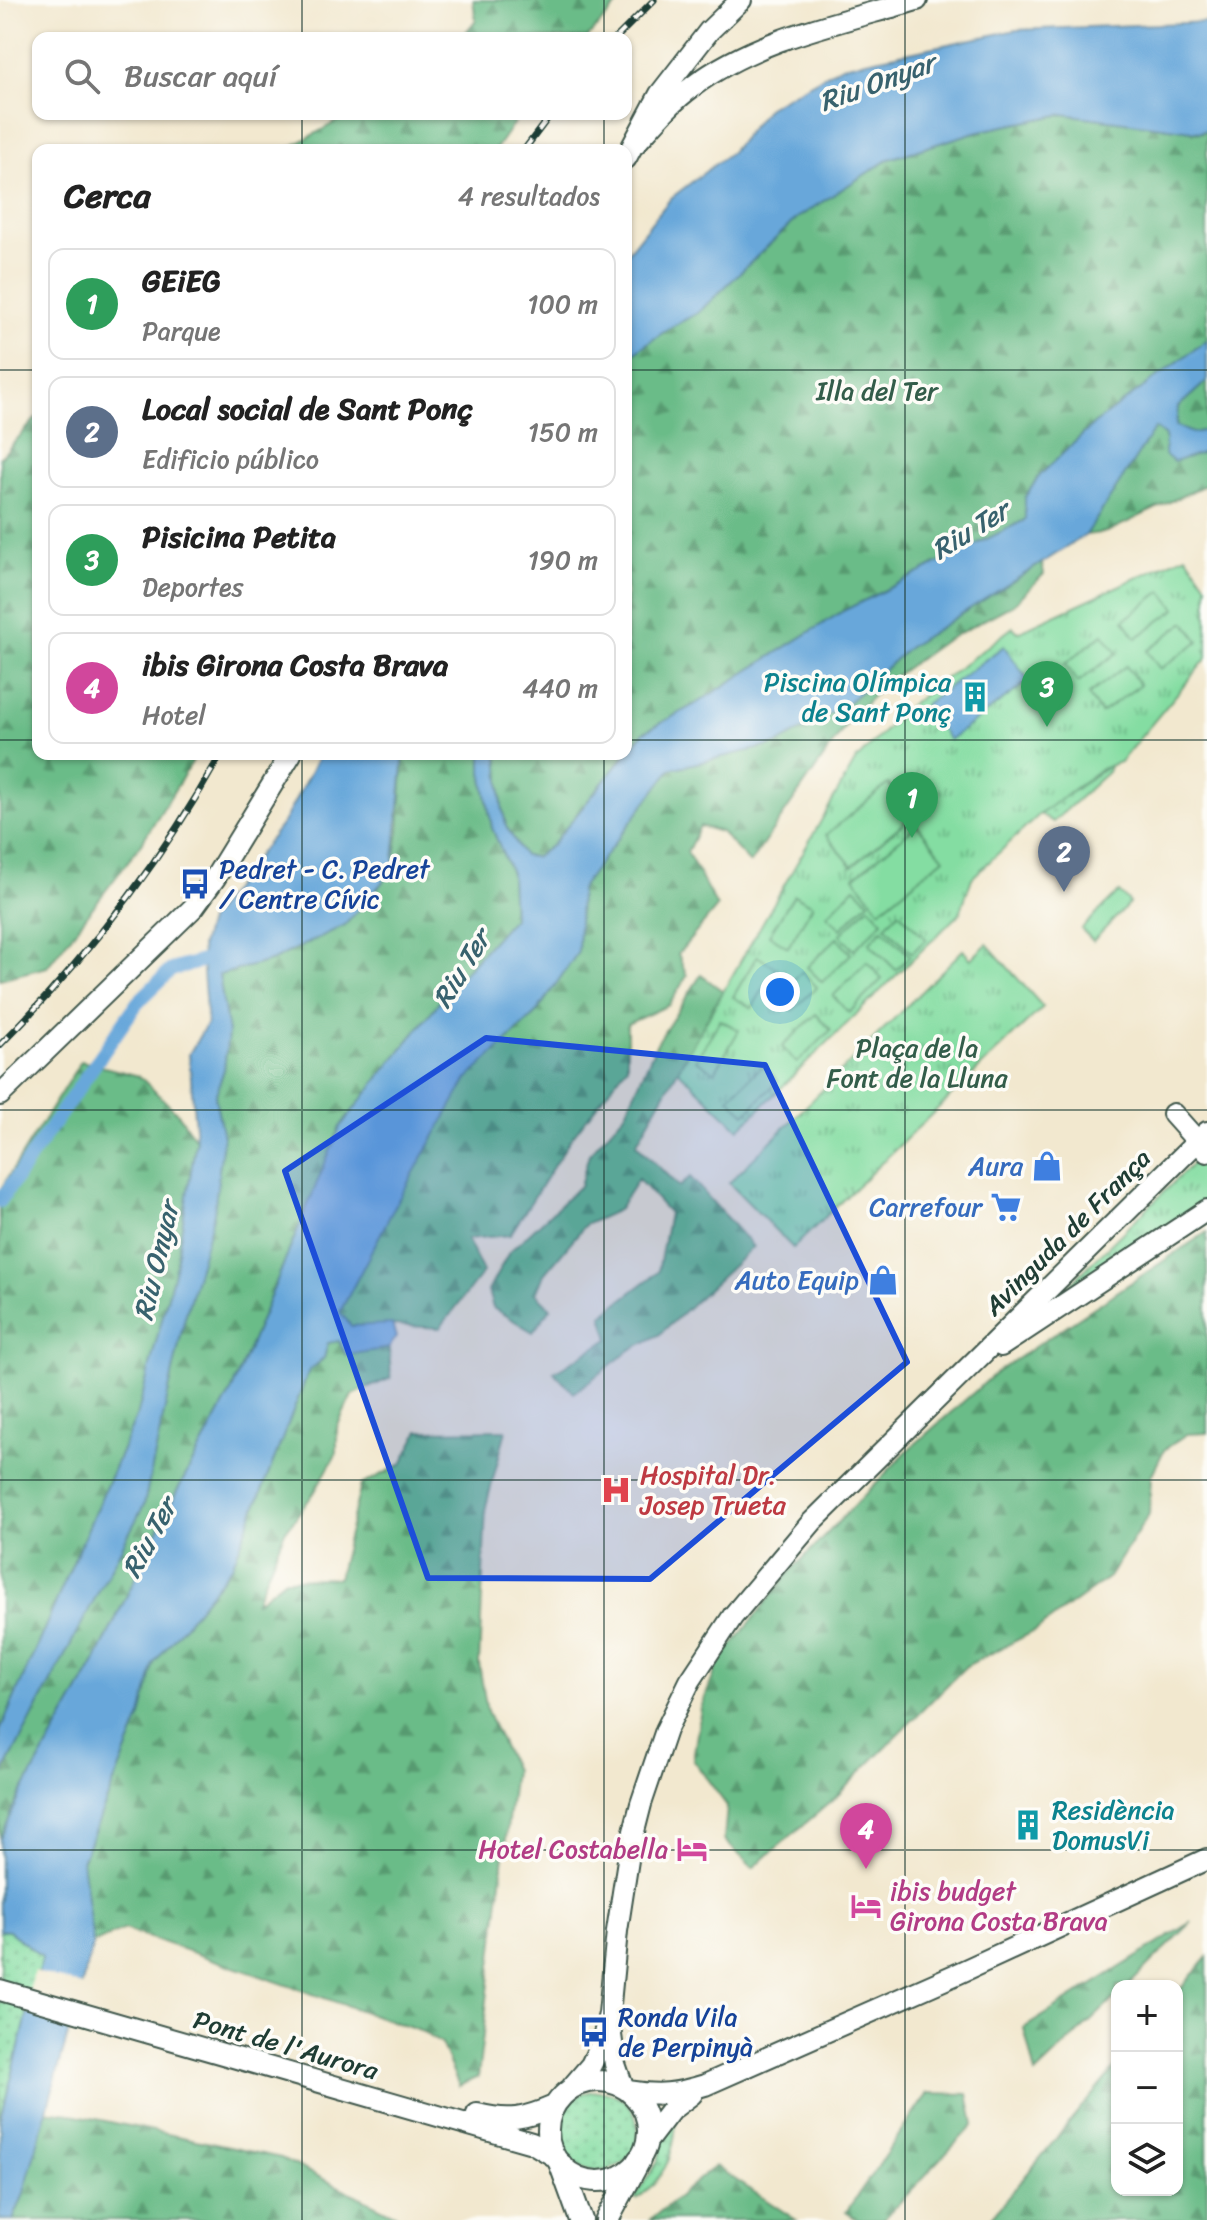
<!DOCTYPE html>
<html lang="es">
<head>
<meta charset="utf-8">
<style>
	:root { --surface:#fff; --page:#f6f6f6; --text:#222; --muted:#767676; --line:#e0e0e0; --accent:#d1495b }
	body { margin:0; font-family:Sriracha,sans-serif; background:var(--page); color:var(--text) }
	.controls { position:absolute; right:24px; bottom:24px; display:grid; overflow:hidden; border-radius:16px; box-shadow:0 2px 6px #0004 }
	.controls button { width:72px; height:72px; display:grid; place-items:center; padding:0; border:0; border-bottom:2px solid var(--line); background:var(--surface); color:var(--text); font:40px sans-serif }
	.you { position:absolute; left:780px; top:992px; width:28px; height:28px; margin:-20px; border:6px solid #fff; border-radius:50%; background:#1a73e8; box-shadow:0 0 0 12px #1a73e833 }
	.badge { display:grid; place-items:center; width:52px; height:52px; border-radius:50%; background:var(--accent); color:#fff; font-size:26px; font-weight:700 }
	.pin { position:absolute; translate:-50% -66px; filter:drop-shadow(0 2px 4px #0008) }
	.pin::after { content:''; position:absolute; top:42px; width:28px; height:24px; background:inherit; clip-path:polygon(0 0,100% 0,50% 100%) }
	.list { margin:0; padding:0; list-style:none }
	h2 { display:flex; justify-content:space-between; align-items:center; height:104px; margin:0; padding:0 32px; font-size:34px }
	h2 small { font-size:26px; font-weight:400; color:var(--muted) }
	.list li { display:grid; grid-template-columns:52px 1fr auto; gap:24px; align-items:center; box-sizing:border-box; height:112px; margin:0 16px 16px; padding:0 16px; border:2px solid var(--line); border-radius:16px }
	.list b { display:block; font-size:30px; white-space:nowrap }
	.list p { margin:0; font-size:26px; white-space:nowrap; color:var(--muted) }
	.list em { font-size:26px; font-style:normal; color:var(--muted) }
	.icon { flex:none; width:44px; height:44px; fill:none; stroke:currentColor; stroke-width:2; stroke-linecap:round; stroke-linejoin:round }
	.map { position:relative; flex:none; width:1207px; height:2220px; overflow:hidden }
	.search { position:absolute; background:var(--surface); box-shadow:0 2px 6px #0004; left:32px; top:32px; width:600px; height:88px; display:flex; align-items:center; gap:20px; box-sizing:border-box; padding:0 28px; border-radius:16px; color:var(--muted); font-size:30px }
	.panel { position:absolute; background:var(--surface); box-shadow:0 2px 6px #0004; left:32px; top:144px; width:600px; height:616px; border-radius:16px }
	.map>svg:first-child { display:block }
	.grass { fill:url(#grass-dots); stroke:#528d6b; stroke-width:2 }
	.forest { fill:url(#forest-firs); stroke:#457c5e; stroke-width:2 }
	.park { fill:url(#park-tufts); stroke:#528d6b; stroke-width:2 }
	.pitch { fill:#84dda2; stroke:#528d6b; stroke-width:2 }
	.water { fill:#67a7da; stroke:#437287; stroke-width:2 }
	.pier { fill:#f2e8cf }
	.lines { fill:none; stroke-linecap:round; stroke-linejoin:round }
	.canal { stroke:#67a7da; stroke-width:14 }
	.secondary-casing { stroke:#3f574b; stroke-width:24 }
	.primary-casing { stroke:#3f574b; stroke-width:26 }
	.secondary { stroke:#fff; stroke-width:20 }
	.primary { stroke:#fff; stroke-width:22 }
	.rail-casing { stroke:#1f3d34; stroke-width:7 }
	.rail { stroke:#fdfcf7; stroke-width:4; stroke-dasharray:12; stroke-linecap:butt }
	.marked { fill:#1d4ed8; fill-opacity:0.2; stroke:#1d4ed8; stroke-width:6; stroke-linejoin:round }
	.grid { fill:none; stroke:#1f3d34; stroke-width:2; stroke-opacity:0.55 }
	.labels { text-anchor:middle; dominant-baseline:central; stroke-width:7; stroke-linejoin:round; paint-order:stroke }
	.park-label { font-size:26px; fill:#335d4a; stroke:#fdfcf7 }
	.culture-label { font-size:26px; fill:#0d838f; stroke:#fdfcf7; text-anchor:end }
	.transit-label { font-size:26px; fill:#164399; stroke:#fdfcf7; text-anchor:start }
	.shop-label { font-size:26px; fill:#366cbe; stroke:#fdfcf7; text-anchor:end }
	.street-label { font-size:26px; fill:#1f3d34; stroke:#fdfcf7 }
	.health-label { font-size:26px; fill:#be3a42; stroke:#fdfcf7; text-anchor:start }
	.hotel-label { font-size:26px; fill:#b23c85; stroke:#fdfcf7; text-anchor:end }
	.water-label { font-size:28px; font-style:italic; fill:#38626e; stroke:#fdfcf7 }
</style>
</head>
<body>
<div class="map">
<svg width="1207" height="2220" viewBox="0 0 1207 2220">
	<defs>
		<pattern id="grass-dots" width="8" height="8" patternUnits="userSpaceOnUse" patternTransform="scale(2)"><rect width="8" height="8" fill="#84dda2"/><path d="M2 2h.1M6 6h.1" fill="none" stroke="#6bb485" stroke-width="1.8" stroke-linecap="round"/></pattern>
		<pattern id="forest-firs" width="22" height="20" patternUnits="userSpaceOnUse" patternTransform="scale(2)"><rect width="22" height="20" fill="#6bbc88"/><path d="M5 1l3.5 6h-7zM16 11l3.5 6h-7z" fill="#579a70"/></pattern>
		<pattern id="park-tufts" width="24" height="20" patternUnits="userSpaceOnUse" patternTransform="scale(2)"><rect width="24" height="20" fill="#84dda2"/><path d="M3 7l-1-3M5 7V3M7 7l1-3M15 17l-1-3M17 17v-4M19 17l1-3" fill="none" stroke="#6bb485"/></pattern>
	</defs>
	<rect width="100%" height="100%" fill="#fdfcf7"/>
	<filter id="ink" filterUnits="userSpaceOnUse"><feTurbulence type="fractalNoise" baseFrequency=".0125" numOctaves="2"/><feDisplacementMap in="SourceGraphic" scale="16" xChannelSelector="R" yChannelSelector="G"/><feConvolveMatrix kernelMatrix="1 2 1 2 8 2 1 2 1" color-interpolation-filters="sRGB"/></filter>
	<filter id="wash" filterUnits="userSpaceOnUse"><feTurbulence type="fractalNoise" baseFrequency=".006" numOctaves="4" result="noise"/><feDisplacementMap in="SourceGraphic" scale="32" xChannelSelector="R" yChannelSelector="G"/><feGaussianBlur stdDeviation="1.8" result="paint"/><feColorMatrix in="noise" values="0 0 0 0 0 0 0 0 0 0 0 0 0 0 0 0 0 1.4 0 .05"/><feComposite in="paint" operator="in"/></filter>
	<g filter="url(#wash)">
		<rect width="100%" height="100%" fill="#f2e8cf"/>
		<path class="grass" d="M 1111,764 L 1108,772 L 1053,822 L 1040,814 Z
			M 0,1930 L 9,1931 L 42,1957 L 0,2122 Z
			M558 2131a40 40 0 1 1 80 0a40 40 0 1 1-80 0Z
			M 672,2124 L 676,2124 C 673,2158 664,2178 637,2199 L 634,2198 L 657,2163 L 665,2137 Z"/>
		<path class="forest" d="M 473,0 L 622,0 L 587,38 L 461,38 L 476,20 Z
			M 350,114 L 520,114 L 495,150 L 286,150 Z
			M 1063,114 L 1200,132 L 1207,130 L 1207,340 L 1094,424 L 1040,475 L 1025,497 L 1025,520 L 843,611 L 694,705 L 644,732 L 552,845 L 536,857 L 524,856 L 506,826 L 502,806 L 498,754 L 626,754 L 626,358 L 671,327 L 698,313 L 797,218 L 889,159 L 975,132 Z
			M 1207,381 L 1207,430 L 1192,433 L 1176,427 L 1178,407 Z
			M 38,416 L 38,754 L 197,754 L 139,847 L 47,967 L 0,979 L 0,458 Z
			M 1155,427 L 1165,436 L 1174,461 L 1207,451 L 1207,484 L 1107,532 L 1086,535 Z
			M 1042,563 L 1044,574 L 1014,604 L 941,643 L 884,684 L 849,721 L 750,863 L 721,832 L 700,826 L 687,852 L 717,907 L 678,954 L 687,976 L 669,1005 L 627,1024 L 627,1066 L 570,1140 L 510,1235 L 467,1239 L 483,1272 L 440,1328 L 392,1325 L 351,1326 L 340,1312 L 397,1202 L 467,1079 L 536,1013 L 578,952 L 580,889 L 671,769 L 778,744 L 849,702 L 909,647 Z
			M 404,754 L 482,754 L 482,772 L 492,828 L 511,873 L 513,918 L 448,991 L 340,1127 L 231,1392 L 175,1495 L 95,1662 L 20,1796 L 0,1839 L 0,1779 L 144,1504 L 184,1321 L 214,1212 L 223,1137 L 215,1097 L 224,1069 L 228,1033 L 219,975 L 273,960 L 345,925 L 393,870 L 399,831 Z
			M 701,975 L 723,991 L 636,1144 L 679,1187 L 690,1177 L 753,1247 L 659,1335 L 630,1350 L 574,1393 L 554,1372 L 609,1339 L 602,1315 L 658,1272 L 669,1213 L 638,1179 L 618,1210 L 585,1225 L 544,1274 L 536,1294 L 551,1308 L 533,1332 L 493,1308 L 488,1291 L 509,1252 L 580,1186 L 589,1154 L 625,1114 L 657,1043 Z
			M 81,1061 L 139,1076 L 178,1114 L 196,1140 L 176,1264 L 138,1413 L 0,1731 L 0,1190 Z
			M 1207,1232 L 1207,1433 L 1187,1434 L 1164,1450 L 1151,1476 L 1149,1514 L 1109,1577 L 1035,1631 L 966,1666 L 835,1798 L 753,1868 L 724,1840 L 727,1806 L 693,1760 L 701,1708 L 719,1662 L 789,1573 L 907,1451 L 997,1372 Z
			M 339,1341 L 346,1355 L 389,1348 L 391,1378 L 352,1395 L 337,1427 L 337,1453 L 314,1493 L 284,1533 L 255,1603 L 285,1579 L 338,1578 L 361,1485 L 402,1464 L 419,1431 L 506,1430 L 486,1506 L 479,1664 L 487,1712 L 514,1770 L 478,2077 L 459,2086 L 441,2044 L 423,2032 L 124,1929 L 93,1944 L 82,1862 L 141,1716 L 154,1663 L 232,1566 L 309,1371 L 324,1358 L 328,1343 Z
			M 1192,1922 L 1128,1986 L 1117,1986 L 1117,1996 L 1035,2074 L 1024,2028 Z
			M 1207,1957 L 1207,2220 L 989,2220 L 1117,2065 L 1117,2190 L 1177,2190 L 1177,1993 Z
			M 928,2093 L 968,2094 L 974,2124 L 883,2220 L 858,2220 L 846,2212 Z
			M 45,2111 L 77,2115 L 281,2158 L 406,2220 L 13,2220 L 23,2196 Z
			M 715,2166 L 796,2220 L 650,2220 Z"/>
		<path class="park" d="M 1186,555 L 1207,585 L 1207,658 L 1120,762 L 1101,769 L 1040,814 L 972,878 L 960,913 L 739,1129 L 678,1070 L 856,760 L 909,706 L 1013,627 L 1018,632 Z
			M 1119,892 L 1130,903 L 1093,941 L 1081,929 Z
			M 987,944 L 1043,1007 L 793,1248 L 729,1183 L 963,950 L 971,959 Z
			M 1194,1162 L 1207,1164 L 1207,1203 L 1063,1296 L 1060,1294 Z"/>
		<path class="pitch" d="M 1162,591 L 1176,609 L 1136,638 L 1124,620 Z
			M 1185,622 L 1199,641 L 1160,669 L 1147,651 Z
			M 1103,634 L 1117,653 L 1078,682 L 1065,664 Z
			M 1126,666 L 1140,685 L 1101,713 L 1088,695 Z
			M 888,784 L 913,815 L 852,866 L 826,835 Z
			M 917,825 L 944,858 L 880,910 L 854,877 Z
			M 855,887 L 869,901 L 841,929 L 827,915 Z
			M 794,895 L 813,905 L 788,947 L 769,935 Z
			M 869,906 L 883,921 L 854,950 L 840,935 Z
			M 899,912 L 926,939 L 912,953 L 885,926 Z
			M 883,929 L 910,956 L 896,970 L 869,943 Z
			M 837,938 L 851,954 L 822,982 L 807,967 Z
			M 757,956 L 776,968 L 752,1008 L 733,997 Z
			M 867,962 L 882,979 L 849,1013 L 833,996 Z
			M 802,972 L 817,987 L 792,1011 L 777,995 Z
			M 816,1014 L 831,1030 L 797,1063 L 782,1047 Z
			M 720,1020 L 739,1030 L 715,1072 L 696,1060 Z
			M 763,1065 L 778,1081 L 745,1114 L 729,1098 Z"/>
		<path class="water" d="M 1207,22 L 1207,130 L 1200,132 L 1063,114 L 975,132 L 889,159 L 797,218 L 698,313 L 671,327 L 626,358 L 626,254 L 671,198 L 731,152 L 768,107 L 842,66 L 1016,30 Z
			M 1207,340 L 1207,381 L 1178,407 L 1176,426 L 1192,433 L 1207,430 L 1207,451 L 1174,462 L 1165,455 L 1165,436 L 1155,428 L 1086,535 L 909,647 L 849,702 L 778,744 L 671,769 L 580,889 L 578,952 L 536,1013 L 467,1079 L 397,1202 L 340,1312 L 351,1326 L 392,1324 L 396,1337 L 389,1348 L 346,1355 L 339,1341 L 328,1343 L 324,1358 L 309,1371 L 232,1566 L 154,1663 L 141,1716 L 82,1861 L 93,1944 L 23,2196 L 13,2220 L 0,2220 L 0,2122 L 42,1957 L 9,1931 L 0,1930 L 0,1839 L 20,1796 L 95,1662 L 175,1495 L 231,1392 L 340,1127 L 448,991 L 513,918 L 511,873 L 492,828 L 482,772 L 482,754 L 498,754 L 502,806 L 506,826 L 524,856 L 536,857 L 552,845 L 644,732 L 694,705 L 843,611 L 1025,520 L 1025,497 L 1040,475 L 1094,424 Z
			M 1004,646 L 1029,681 L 949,740 L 924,705 Z
			M 320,754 L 404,754 L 393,870 L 345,925 L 273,960 L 219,975 L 228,1033 L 224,1069 L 215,1097 L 223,1137 L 214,1213 L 184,1321 L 144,1505 L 0,1779 L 0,1731 L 138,1413 L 176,1264 L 196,1140 L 189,1054 L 207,1023 L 201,946 L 208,921 L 284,821 Z"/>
		<path class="pier" d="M 34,1971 L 85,1986 L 74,2025 L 24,2011 Z"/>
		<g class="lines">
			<path class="canal" d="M 0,1201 L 138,1002 L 171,970 L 202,961"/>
		</g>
	</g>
	<g filter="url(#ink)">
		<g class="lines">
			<g class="secondary-casing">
				<path id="secondary" d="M 635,144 C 653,124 670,103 692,87 C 756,38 842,22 917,0
					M 626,158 L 660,94 L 709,31 L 741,0
					M 0,1095 L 194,907 L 215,878 L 291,754
					M 1173,1114 L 1207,1152
					M 1001,1346 L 1207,1210
					M 0,1990 L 532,2143 L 554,2156
					M 610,2028 L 615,2064 L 623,2087
					M548 2131a50 50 0 1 1 100 0a50 50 0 1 1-100 0Z
					M 572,2087 L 591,2065 L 602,2042 L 609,2014 L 617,1931 L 630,1847 L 641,1804 L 666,1730 L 690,1681 L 733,1616 L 812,1522 L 1207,1132
					M 629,2091 C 660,2096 676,2094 705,2085 L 959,1973 L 1207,1859
					M 477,2114 C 509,2122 524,2119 554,2106
					M 648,2140 L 671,2110 L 692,2094"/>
			</g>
			<g class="primary-casing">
				<path id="primary" d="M 561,2165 L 581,2220
					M 607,2220 L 639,2160"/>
			</g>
			<use href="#secondary" class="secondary"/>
			<use href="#primary" class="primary"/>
			<g class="rail-casing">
				<path id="rail" d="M 616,38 L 654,0
					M 524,150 L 551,114
					M 0,1045 C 87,958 161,862 221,754"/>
			</g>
			<use href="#rail" class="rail"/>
		</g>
	</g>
	<path class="marked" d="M 486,1038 L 765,1065 L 907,1362 L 650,1579 L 428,1578 L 285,1171 Z"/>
	<path class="grid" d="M 302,0 L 302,38M 604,0 L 604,38M 905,0 L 905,2220M 302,114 L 302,150M 604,114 L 604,150M 0,370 L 38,370M 626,370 L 1207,370M 0,740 L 38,740M 626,740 L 1207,740M 302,754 L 302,2220M 604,754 L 604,2220M 0,1110 L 1207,1110M 0,1480 L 1207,1480M 0,1850 L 1207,1850"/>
	<defs>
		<g id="building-bare" transform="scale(2.4)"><path d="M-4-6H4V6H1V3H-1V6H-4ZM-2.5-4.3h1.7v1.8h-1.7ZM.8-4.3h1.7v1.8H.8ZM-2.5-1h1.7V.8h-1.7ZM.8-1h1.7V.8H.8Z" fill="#0f9aa8" stroke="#fdfcf7" stroke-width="2.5" paint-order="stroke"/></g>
		<g id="bus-bare" transform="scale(2.4)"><path d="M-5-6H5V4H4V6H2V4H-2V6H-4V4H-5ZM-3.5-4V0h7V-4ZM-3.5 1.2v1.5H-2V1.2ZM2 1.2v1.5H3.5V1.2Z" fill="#1a4fb4" stroke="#fdfcf7" stroke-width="2.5" paint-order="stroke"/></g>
		<g id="shop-bare" transform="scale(2.4)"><path d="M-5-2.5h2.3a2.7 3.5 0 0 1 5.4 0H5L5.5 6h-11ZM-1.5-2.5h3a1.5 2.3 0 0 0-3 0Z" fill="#3f7fe0" stroke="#fdfcf7" stroke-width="2.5" paint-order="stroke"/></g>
		<g id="supermarket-bare" transform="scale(2.4)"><path d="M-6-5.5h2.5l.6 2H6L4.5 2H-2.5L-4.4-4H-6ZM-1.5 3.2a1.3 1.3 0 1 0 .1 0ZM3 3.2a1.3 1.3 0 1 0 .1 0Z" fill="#3f7fe0" stroke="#fdfcf7" stroke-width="2.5" paint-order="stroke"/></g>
		<g id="hospital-bare" transform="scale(2.4)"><path d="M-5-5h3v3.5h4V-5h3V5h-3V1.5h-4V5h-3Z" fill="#e0444e" stroke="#fdfcf7" stroke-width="2.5" paint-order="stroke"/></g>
		<g id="hotel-bare" transform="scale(2.4)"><path d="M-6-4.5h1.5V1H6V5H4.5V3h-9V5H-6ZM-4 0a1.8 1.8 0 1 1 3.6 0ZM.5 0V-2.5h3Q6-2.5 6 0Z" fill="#d1479c" stroke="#fdfcf7" stroke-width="2.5" paint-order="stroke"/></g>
	</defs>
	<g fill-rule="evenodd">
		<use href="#building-bare" x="975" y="697"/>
		<use href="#bus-bare" x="195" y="884"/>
		<use href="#shop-bare" x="1047" y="1166"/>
		<use href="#supermarket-bare" x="1006" y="1207"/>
		<use href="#shop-bare" x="883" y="1280"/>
		<use href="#hospital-bare" x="616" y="1490"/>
		<use href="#building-bare" x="1028" y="1825"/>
		<use href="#hotel-bare" x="692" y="1849"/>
		<use href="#hotel-bare" x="866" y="1906"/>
		<use href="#bus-bare" x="594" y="2032"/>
	</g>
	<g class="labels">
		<g class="park-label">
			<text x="877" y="391">Illa del Ter</text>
			<text x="917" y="1048">Plaça de la<tspan x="917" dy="30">Font de la Lluna</tspan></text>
		</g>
		<g class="culture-label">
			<text x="951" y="682">Piscina Olímpica<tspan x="951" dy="30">de Sant Ponç</tspan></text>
			<text x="1052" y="1810" text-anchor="start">Residència<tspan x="1052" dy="30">DomusVi</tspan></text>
		</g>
		<g class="transit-label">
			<text x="219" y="869">Pedret - C. Pedret<tspan x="219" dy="30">/ Centre Cívic</tspan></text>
			<text x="618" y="2017">Ronda Vila<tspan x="618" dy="30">de Perpinyà</tspan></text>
		</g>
		<g class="shop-label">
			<text x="1023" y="1166">Aura</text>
			<text x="982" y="1207">Carrefour</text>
			<text x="859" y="1280">Auto Equip</text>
		</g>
		<g class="street-label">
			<text transform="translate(1067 1232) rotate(-45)">Avinguda de França</text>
			<text transform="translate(286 2045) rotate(16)">Pont de l'Aurora</text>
		</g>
		<g class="health-label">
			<text x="640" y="1475">Hospital Dr.<tspan x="640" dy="30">Josep Trueta</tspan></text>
		</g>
		<g class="hotel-label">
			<text x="668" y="1849">Hotel Costabella</text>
			<text x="890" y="1891" text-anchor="start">ibis budget<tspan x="890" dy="30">Girona Costa Brava</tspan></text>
		</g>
		<g class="water-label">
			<text transform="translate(877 82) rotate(-20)">Riu Onyar</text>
			<text transform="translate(970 530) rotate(-32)">Riu Ter</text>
			<text transform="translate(461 969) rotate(-59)">Riu Ter</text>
			<text transform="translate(156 1261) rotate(-77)">Riu Onyar</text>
			<text transform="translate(149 1538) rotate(-62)">Riu Ter</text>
		</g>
	</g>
</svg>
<div class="controls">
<button>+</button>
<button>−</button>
<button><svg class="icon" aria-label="layers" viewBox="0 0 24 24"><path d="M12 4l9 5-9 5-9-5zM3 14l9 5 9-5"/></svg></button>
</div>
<div class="you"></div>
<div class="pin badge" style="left:912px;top:838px;background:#2e9e5b">1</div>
<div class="pin badge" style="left:1064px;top:892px;background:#5c6f8a">2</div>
<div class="pin badge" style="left:1047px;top:727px;background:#2e9e5b">3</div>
<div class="pin badge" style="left:866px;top:1869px;background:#d1479c">4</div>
<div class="search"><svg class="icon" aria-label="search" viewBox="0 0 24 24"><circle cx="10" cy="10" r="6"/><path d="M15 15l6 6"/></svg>Buscar aquí</div>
<section class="panel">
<h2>Cerca<small>4 resultados</small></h2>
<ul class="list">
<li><span class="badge" style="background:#2e9e5b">1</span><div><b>GEiEG</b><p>Parque</p></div><em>100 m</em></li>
<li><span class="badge" style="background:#5c6f8a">2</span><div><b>Local social de Sant Ponç</b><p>Edificio público</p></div><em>150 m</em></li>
<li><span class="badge" style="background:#2e9e5b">3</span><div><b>Pisicina Petita</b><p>Deportes</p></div><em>190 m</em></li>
<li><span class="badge" style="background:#d1479c">4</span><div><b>ibis Girona Costa Brava</b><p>Hotel</p></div><em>440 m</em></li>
</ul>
</section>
</div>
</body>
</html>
